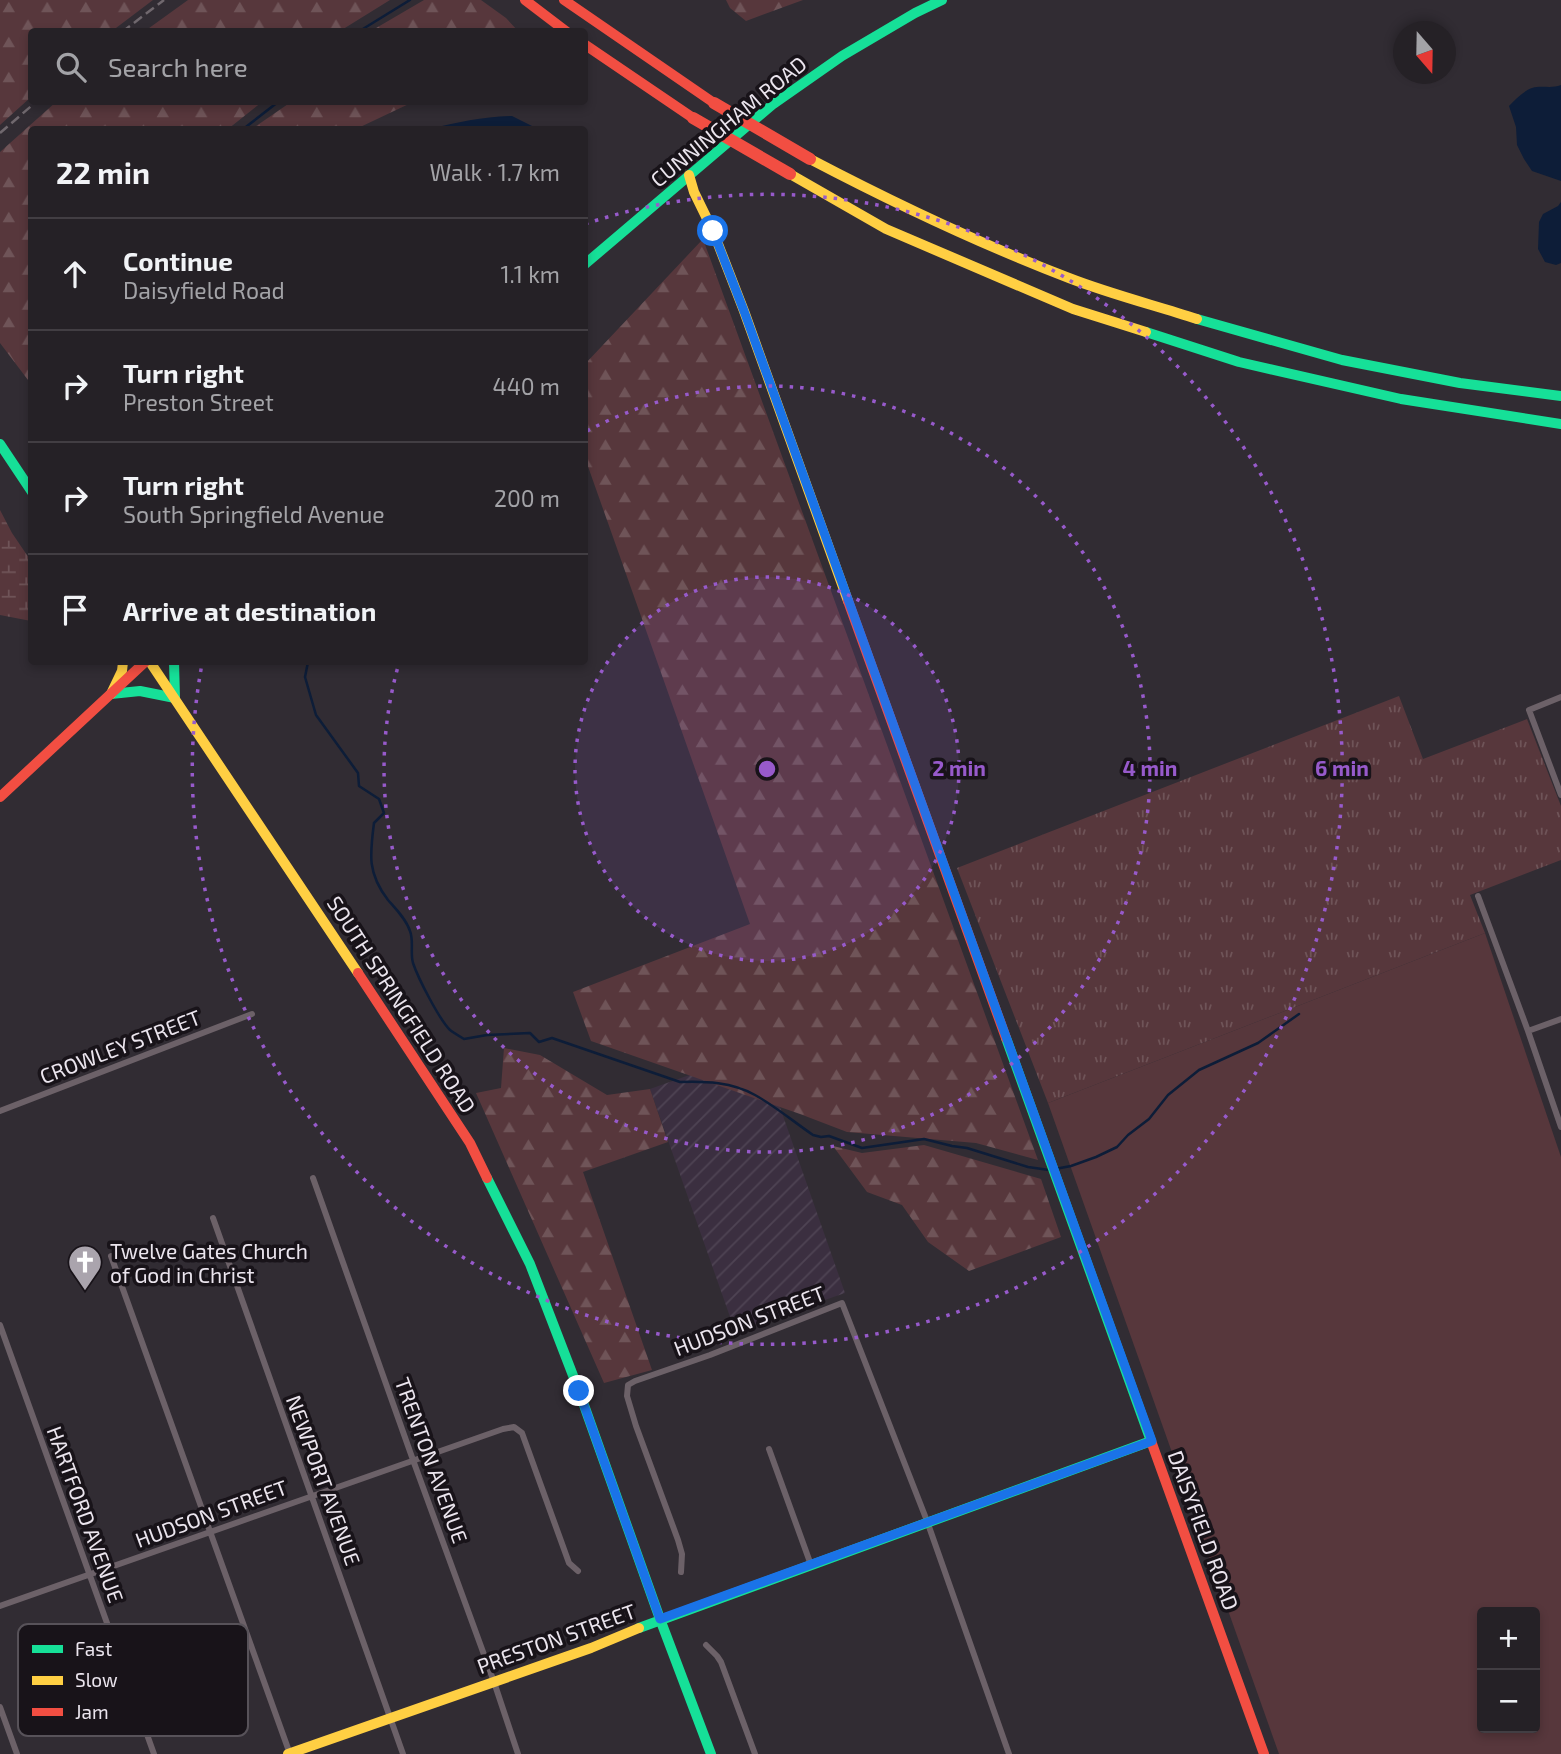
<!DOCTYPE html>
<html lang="en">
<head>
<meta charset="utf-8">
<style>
	:root { --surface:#252126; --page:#312e32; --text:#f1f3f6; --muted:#a3a3a7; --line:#423e43 }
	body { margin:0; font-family:"Exo 2",sans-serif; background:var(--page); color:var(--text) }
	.controls { position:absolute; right:21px; bottom:21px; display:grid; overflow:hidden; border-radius:7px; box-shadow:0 4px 10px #0003 }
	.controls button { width:63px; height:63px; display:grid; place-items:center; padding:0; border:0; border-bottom:2px solid var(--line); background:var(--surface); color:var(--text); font:35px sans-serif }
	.compass { position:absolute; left:1393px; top:21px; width:63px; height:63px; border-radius:50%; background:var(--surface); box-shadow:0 4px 10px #0003; rotate:160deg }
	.stop { position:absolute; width:21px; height:21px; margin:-16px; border:5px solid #1a73e8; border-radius:50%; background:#fff }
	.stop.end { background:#1a73e8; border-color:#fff; box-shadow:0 2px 7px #0008 }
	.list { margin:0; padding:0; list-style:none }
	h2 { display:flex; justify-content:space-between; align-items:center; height:91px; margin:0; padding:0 28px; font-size:30px }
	h2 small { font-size:23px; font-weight:400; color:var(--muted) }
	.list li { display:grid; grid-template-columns:46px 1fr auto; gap:21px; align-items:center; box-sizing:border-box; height:112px; padding:0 28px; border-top:2px solid var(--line) }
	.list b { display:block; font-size:26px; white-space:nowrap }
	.list p { margin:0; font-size:23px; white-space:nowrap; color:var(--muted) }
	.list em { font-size:23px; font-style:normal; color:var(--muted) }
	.icon { flex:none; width:38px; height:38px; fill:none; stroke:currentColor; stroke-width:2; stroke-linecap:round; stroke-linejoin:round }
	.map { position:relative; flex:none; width:1561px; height:1754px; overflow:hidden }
	.search { position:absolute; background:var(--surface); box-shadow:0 4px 10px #0003; left:28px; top:28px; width:560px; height:77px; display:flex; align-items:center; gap:18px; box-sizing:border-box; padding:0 24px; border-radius:7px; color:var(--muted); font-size:26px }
	.panel { position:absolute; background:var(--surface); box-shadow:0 4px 10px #0003; left:28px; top:126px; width:560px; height:539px; border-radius:7px }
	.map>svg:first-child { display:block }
	.industrial { fill:url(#industrial-furrows) }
	.grass { fill:#57373c; fill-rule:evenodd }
	.forest { fill:url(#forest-firs) }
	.wetland { fill:url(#wetland-marsh) }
	.park { fill:url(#park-tufts) }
	.water { fill:#0d1d38 }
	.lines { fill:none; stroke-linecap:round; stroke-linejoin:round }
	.stream { stroke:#0d1d38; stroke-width:2.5 }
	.street { stroke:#6c6168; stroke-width:6 }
	.fast { stroke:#16e098; stroke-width:10 }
	.slow { stroke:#ffcf43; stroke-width:10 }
	.jam { stroke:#f24e42; stroke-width:10 }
	.rail { stroke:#70686e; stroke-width:2.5; stroke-dasharray:10 5; stroke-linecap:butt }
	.jam-bridge { stroke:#f24e42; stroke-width:12 }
	.route { stroke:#1a73e8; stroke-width:9 }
	.ring { fill:none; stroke:#975acb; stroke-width:3.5; stroke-dasharray:3.5 7 }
	.labels { text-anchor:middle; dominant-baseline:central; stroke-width:7; stroke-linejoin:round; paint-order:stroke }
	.street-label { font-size:21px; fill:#ebe5ee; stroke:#181319 }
	.poi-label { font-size:21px; fill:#ebe5ee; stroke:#181319; text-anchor:start }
	.key { fill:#181319; stroke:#575259; stroke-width:2 }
	.key-label { font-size:19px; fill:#ebe5ee }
	.centre { fill:#975acb; stroke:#181319; stroke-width:3.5 }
	.ring-label { font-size:21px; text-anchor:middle; font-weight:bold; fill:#975acb; stroke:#181319; stroke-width:7; stroke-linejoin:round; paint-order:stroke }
</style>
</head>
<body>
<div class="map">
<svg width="1561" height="1754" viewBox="0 0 1561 1754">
	<defs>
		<pattern id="industrial-furrows" width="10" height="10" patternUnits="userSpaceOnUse" patternTransform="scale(1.75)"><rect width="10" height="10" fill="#3b2f40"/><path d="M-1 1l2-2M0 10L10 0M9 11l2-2" fill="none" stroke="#4e4353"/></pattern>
		<pattern id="forest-firs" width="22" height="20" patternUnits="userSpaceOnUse" patternTransform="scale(1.75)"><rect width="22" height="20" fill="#57373c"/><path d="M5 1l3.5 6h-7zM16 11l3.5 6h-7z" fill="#6f5458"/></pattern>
		<pattern id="wetland-marsh" width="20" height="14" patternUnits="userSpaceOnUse" patternTransform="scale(1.75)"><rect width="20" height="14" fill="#57373c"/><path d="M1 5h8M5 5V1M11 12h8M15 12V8" fill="none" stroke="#6f5458"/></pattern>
		<pattern id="park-tufts" width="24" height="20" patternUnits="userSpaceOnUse" patternTransform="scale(1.75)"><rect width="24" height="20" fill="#57373c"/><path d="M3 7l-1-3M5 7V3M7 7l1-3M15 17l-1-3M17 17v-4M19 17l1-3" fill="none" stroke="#6f5458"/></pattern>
	</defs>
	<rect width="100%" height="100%" fill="#312c33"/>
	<path class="industrial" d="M 760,1050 L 845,1293 L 735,1331 L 650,1089 Z"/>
	<path class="grass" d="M 1485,933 L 1561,1157 L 1561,1754 L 1279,1754 L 1048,1103 ZM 1482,1612 L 1535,1612 L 1535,1728 L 1482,1728 Z"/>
	<path class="forest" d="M 0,0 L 153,0 L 112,31 L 32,32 L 31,97 L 0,125 Z
		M 188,0 L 390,0 L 340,31 L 145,31 Z
		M 424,0 L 481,0 L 506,18 L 518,31 L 371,31 Z
		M 726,0 L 803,0 L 746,21 L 730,8 Z
		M 56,102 L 262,102 L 228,129 L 32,130 L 31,384 L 0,343 L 0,152 Z
		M 291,102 L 413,102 L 356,129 L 252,129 Z
		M 703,239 L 1038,1160 L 976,1143 L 847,1132 L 800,1114 L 591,1041 L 573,992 L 750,924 L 585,458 L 585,364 Z
		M 504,1048 L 540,1055 L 607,1095 L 650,1089 L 668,1142 L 583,1172 L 652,1370 L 604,1383 L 476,1093 L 501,1088 Z
		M 924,1145 L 1041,1179 L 1061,1237 L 969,1271 L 928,1242 L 902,1205 L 867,1192 L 833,1146 L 862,1153 Z"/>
	<path class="wetland" d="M 0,510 L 12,533 L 31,561 L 31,621 L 0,615 Z"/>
	<path class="park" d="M 1399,696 L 1423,759 L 1527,719 L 1561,806 L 1561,860 L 1470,895 L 1485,933 L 1048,1103 L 957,868 Z"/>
	<path class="water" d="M 1561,85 L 1561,181 L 1532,171 L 1524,159 L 1517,145 L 1516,127 L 1509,106 C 1515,100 1523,91 1532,88 C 1542,85 1551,89 1561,85 Z
		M 512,116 L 538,129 L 430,129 C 457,122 484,117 512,116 Z
		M 1561,202 L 1561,263 L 1556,265 L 1545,262 L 1538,249 L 1539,222 L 1543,214 L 1558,206 Z"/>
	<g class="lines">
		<path class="stream" d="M 358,32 L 410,0
			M 242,130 L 278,102
			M 308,662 L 305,677 L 316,715 L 358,773 L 359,786 L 379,799 L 384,813 L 374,823 C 370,854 367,873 388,900 C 396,909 406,919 410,931 C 414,941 410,953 413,963 C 418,978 439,1019 450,1030 C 454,1033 459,1036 464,1039 L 487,1035 L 530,1033 L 539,1042 L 552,1038 L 680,1082 C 705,1081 732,1082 755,1095 C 775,1106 794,1122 813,1135 L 821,1137 L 829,1136 L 862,1148 L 924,1139 L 952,1146 L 967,1148 L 1028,1167 L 1049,1170
			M 1055,1169 L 1071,1166 L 1096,1157 L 1117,1147 L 1128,1135 L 1149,1119 L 1168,1095 L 1199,1070 L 1258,1043 L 1299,1014"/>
		<path class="street" d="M 1561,697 L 1529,710 L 1561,795
			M 1478,896 L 1528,1031 L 1561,1127
			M 1528,1031 L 1561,1019
			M 0,1111 L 252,1014
			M 313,1178 L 413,1460 L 494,1682 L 518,1754
			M 213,1218 L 403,1754
			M 111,1256 L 290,1754
			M 0,1325 L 154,1754
			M 769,1449 L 811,1565
			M 681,1572 L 682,1554 L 678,1540 L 636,1426 L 627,1396 L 628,1385 L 635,1381 L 710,1355 L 842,1303 L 927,1521 L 1009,1754
			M 0,1606 L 503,1429 L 514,1427 L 522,1433 L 569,1563 L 578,1571
			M 706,1645 L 717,1656 L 721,1662 L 755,1754
			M 0,1707 L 17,1754"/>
		<path class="fast" d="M 584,265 L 772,105 L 842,56 L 915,13 L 942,0
			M 1197,319 L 1342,360 L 1460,383 L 1561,396
			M 1146,332 L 1239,362 L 1401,399 L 1561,424
			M 0,444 L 32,492
			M 174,662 L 175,698
			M 111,694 L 140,691 L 175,698
			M 1006,1038 L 1151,1441
			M 487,1178 L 530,1264 L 579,1391 L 660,1619 L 711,1754
			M 639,1628 L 1151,1441"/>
		<path class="slow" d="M 810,159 C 894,203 980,244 1069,278 C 1110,294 1154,305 1197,319
			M 790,174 L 886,229 L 1073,309 L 1146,332
			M 689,175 L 694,192 L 713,231 L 744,311 L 848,601
			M 150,662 L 358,973
			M 111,694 L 122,671 L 123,662
			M 288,1754 L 591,1648 L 639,1628"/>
		<path class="jam" d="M 525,0 L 567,32
			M 564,0 L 714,103
			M 584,44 L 693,118
			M 848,601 L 1006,1038
			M 0,797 L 145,662
			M 358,973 L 470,1143 L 487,1178
			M 1151,1441 L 1264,1754"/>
		<path class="rail" d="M 122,32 L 164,0
			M 0,133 L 36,102"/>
		<path class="jam-bridge" d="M 714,103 L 810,159
			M 693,118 L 790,174"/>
	</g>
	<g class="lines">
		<path class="route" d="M 579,1391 L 660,1619 L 1152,1441 L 744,311 L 713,231"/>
	</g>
	<circle cx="767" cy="769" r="192" fill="#975acb" fill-opacity=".12"/>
	<g class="ring">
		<circle cx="767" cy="769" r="192"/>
		<path d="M587 431A383 383 0 1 1 399 663"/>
		<path d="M585 224A575 575 0 1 1 202 664"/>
	</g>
	<defs>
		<g id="church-pin" transform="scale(1.75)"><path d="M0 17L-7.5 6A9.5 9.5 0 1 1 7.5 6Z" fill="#aaa4ad" stroke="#181319"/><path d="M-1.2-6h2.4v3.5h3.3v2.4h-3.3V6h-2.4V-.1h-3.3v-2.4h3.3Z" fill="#fff"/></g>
	</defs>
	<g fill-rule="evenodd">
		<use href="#church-pin" x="85" y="1262"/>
	</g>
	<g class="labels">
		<g class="street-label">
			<text transform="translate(728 121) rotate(-39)">CUNNINGHAM ROAD</text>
			<text transform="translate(402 1004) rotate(57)">SOUTH SPRINGFIELD ROAD</text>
			<text transform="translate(120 1046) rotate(-21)">CROWLEY STREET</text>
			<text transform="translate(749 1320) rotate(-21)">HUDSON STREET</text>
			<text transform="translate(432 1460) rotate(70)">TRENTON AVENUE</text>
			<text transform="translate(324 1480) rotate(70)">NEWPORT AVENUE</text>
			<text transform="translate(211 1513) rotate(-20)">HUDSON STREET</text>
			<text transform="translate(86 1514) rotate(70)">HARTFORD AVENUE</text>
			<text transform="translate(1204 1530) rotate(70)">DAISYFIELD ROAD</text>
			<text transform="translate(556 1638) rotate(-20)">PRESTON STREET</text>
		</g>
		<g class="poi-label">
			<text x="110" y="1250">Twelve Gates Church<tspan x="110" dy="24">of God in Christ</tspan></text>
		</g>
	</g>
	<rect x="18" y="1624" width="230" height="112" rx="10" class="key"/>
	<rect x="32" y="1645" width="31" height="8" fill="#16e098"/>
	<rect x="32" y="1676" width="31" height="9" fill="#ffcf43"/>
	<rect x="32" y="1708" width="31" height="8" fill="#f24e42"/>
	<g class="key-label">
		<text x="75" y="1656">Fast</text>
		<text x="75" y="1687">Slow</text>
		<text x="75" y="1719">Jam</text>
	</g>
	<circle cx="767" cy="769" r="10" class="centre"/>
	<g class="ring-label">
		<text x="959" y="776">2 min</text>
		<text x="1150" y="776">4 min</text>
		<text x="1342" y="776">6 min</text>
	</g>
</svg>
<div class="controls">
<button>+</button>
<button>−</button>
</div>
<svg class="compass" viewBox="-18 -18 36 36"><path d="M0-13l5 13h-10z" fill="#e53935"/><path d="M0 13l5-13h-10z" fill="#a3a3a7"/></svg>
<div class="stop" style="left:713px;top:231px"></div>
<div class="stop end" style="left:579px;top:1391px"></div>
<div class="search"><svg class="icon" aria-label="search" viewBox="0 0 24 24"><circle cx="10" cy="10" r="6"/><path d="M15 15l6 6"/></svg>Search here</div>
<section class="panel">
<h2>22 min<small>Walk · 1.7 km</small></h2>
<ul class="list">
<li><svg class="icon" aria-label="ahead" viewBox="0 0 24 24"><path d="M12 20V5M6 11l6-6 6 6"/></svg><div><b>Continue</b><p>Daisyfield Road</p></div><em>1.1 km</em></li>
<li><svg class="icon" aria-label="right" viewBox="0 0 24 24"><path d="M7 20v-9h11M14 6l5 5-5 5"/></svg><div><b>Turn right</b><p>Preston Street</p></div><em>440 m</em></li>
<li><svg class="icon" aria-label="right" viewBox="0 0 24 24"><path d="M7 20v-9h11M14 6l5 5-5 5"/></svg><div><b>Turn right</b><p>South Springfield Avenue</p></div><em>200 m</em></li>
<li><svg class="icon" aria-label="arrive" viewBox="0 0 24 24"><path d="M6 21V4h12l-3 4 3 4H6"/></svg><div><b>Arrive at destination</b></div></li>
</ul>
</section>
</div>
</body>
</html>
